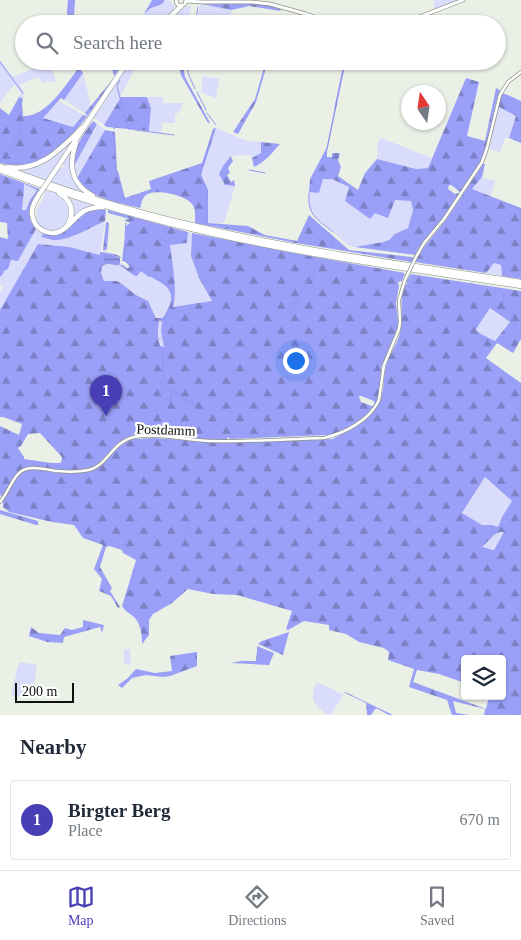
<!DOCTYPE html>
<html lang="en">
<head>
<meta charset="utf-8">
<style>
	:root { --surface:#fff; --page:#f2f2f3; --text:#1f2937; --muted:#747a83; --line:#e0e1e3; --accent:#483eb5 }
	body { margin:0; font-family:"Times New Roman",serif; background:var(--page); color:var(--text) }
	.controls { position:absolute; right:15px; bottom:15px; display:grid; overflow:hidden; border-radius:5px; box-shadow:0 1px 4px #0004 }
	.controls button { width:45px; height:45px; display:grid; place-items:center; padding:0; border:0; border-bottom:1px solid var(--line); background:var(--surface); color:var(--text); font:25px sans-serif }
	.compass { position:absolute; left:401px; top:85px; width:45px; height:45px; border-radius:50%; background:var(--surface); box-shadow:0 1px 4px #0004; rotate:347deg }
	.scale { position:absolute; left:15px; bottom:12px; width:59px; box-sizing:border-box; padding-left:5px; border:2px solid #0f110e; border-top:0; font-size:14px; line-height:18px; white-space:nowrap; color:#0f110e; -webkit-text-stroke:4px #fff; paint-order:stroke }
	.you { position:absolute; left:295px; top:360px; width:18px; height:18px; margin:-12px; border:4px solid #fff; border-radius:50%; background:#1a73e8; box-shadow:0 0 0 8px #1a73e833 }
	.badge { display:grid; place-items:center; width:32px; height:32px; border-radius:50%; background:var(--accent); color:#fff; font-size:16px; font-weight:700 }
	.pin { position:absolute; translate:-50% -41px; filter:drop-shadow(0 1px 2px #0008) }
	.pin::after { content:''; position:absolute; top:26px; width:18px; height:15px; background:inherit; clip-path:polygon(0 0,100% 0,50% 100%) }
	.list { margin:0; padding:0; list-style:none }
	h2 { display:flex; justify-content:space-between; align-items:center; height:65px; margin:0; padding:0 20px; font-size:21px }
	h2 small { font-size:16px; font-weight:400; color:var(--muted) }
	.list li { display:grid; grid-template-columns:32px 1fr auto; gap:15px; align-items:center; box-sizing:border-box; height:80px; margin:0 10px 10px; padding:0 10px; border:1px solid var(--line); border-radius:5px }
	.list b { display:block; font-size:19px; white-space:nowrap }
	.list p { margin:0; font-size:16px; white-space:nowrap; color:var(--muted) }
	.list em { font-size:16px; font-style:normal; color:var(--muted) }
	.icon { flex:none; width:28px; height:28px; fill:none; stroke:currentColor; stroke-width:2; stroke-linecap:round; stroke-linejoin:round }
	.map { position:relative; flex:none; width:521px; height:715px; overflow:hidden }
	.search { position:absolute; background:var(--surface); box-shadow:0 1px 4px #0004; left:15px; right:15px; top:15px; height:55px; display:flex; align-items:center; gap:12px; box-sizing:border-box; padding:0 18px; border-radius:28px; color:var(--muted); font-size:19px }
	.sheet { height:155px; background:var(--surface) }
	nav { display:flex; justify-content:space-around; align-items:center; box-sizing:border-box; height:70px; border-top:1px solid var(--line); background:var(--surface); font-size:14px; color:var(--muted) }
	nav a { display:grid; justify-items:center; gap:2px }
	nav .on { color:var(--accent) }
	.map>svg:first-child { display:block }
	.green { fill:#d9dcfa }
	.forest { fill:url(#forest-firs); fill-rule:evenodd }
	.wetland { fill:url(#wetland-marsh) }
	.water { fill:url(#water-rules) }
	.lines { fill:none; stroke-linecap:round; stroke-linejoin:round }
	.stream { stroke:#9398ef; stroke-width:1 }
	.tertiary-casing { stroke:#8b9187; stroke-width:4 }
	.secondary-casing { stroke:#8b9187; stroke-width:4.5 }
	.motorway-casing { stroke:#8b9187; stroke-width:5.5 }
	.tertiary { stroke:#fff; stroke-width:2.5 }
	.secondary { stroke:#fff; stroke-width:3 }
	.motorway { stroke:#fff; stroke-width:4.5 }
	.tertiary-bridge-casing { stroke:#8b9187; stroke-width:4; stroke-linecap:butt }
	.motorway-bridge-casing { stroke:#8b9187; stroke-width:5.5; stroke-linecap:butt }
	.tertiary-bridge { stroke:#fff; stroke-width:2.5 }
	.motorway-bridge { stroke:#fff; stroke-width:4.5 }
	.labels { text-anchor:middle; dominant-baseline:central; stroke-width:4.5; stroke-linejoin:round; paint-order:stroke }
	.street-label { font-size:14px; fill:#0f110e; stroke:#fff }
</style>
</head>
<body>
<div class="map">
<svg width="521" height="715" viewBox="0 0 521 715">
	<defs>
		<pattern id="forest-firs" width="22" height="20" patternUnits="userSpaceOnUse" patternTransform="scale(1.25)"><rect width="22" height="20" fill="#9aa0f7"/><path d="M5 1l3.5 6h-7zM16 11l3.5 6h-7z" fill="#7c81c6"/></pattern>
		<pattern id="wetland-marsh" width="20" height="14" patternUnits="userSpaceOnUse" patternTransform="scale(1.25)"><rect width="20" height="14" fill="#d9dcfa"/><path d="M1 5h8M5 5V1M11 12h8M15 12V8" fill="none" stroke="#b9bcd5"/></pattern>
		<pattern id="water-rules" width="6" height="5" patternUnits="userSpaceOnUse" patternTransform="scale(1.25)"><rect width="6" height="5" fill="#9398ef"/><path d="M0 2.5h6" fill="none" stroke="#767bc0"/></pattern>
	</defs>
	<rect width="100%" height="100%" fill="#eaf0e6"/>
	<path class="green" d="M 164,0 L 171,1 L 175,7 C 167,26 145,24 128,24 L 129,16 L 142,19 C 147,6 155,9 164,2 Z
		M 434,0 L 457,0 L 434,9 Z
		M 191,5 L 188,24 L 162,24 L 172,18 L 178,10 Z
		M 200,5 L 232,9 L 229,24 L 202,24 L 196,23 Z
		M 0,60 L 13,77 L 50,62 L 56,82 L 50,81 L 43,83 L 38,77 L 19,85 L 24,92 L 23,99 L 19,97 L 21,93 L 15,85 L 11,88 L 0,103 Z
		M 131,61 L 139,61 L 121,95 L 121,97 L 104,125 L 94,118 Z
		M 83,73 L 91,105 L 85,113 L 64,100 Z
		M 203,76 L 219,79 L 216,98 L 201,92 Z
		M 147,97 L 163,97 L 163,103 L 183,103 L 180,111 L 175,115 L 175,123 L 162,123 L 161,133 L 149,131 L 151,108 Z
		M 59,101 L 83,115 L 73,127 L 42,118 Z
		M 499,107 L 516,116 L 509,138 L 505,138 L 500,152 L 489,149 Z
		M 97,124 L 105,130 L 77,178 L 73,168 Z
		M 216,128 L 245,140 L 261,142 L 261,153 L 252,158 L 249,155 L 231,156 L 223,166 L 219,174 L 225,185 L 235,186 L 224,223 L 208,223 L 208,190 L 201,175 Z
		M 81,129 L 46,181 L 12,169 L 40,164 Z
		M 381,138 L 432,158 L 428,168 L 416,169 L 377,159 L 378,142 Z
		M 75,144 L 70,166 L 87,194 L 50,182 C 53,176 57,168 64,167 L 63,163 Z
		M 482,177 L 495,181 L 491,196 L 472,189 Z
		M 323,179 L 332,179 L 349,187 L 375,213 L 395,199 L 412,201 L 413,210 L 408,228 L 395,234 L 389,240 L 383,242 L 355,247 L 348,245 L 313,215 C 309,207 308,201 309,192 L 319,193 Z
		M 23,184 L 37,190 L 30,200 L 27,210 L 22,210 Z
		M 45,190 C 52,192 62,194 67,201 C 81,218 52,245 36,221 L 37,209 L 45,195 L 44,191 Z
		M 66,196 L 95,205 L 72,219 L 73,216 Z
		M 105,221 L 100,255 L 69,247 L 38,244 L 0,310 L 0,292 L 3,287 L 0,285 L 0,277 L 3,274 L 3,271 L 8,269 L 11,260 L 18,261 L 36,229 L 44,233 L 42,237 L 79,233 Z
		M 188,232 L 192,233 L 191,256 L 199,278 L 212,302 L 173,308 L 174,304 L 175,299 L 170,244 L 187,243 Z
		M 121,262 L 123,264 L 123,265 L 119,266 L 135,276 L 137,276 L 141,271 L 149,277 L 151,276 C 174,290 177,294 163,318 L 157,318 L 148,301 L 136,295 L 122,284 L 117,281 L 104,281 L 101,273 L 102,266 L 107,264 L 119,265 Z
		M 494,263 L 501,265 L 502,276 L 486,273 Z
		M 490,308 L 510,322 L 495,341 C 489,337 482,336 476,330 L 478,326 Z
		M 485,477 L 512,501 L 502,517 L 498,528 L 492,525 L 482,525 L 462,514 Z
		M 502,532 L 504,532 L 494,550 L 481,547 L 494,535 Z
		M 124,649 L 130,649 L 131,664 L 124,664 Z
		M 19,662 L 37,665 L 32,699 L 11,695 Z
		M 317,682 L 344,695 L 330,715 L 328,715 C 313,704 309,700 317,682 Z"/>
	<path class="forest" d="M 68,0 L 75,0 L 74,16 L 76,24 L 68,24 L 67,12 Z
		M 152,0 L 164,0 L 164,2 L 160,5 L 151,8 L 144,14 Z
		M 201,4 C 226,5 258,0 281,9 L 280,11 L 249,6 L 232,10 Z
		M 110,61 L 125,61 L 114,76 Z
		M 266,61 L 268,61 L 256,102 L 238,134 L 233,132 L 255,99 Z
		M 344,61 L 346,61 L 327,152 L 327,157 L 332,157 L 332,153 L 340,153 L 338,160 L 341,167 L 338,176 L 358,190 L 365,173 L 377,159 L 416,169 L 428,168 L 466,78 L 479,82 L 467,136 L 485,141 L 496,88 L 500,90 C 491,113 491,141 480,163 C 475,173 467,183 461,192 C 456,191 455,185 449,185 L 448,189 L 455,194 L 458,193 L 459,194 C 453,204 446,214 439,224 C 431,235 421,242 415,255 L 355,247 L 383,242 L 389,240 L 395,234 L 408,228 L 413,210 L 411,201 L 395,200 L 388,218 L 375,213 L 370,219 L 345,201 L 349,187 L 332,179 L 323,179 L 319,193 L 309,192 L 310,179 L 327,147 Z
		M 183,66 L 185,77 L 210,123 L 208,123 L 181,75 L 179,67 Z
		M 78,69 L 82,71 L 83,73 L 64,100 L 61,98 L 43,118 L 73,127 L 83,115 L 86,116 L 87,115 L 85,113 L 113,79 C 88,115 52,179 0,163 L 0,108 L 9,115 L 19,97 L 23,99 C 21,105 23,110 23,116 C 47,117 65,85 78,69 Z
		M 505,94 L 510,96 L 521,101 L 521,143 L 509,138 L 516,116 L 499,107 L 494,123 L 501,96 L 503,94 Z
		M 121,97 L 147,97 L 151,108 L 149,131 L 107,127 L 104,125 Z
		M 93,121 L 97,124 L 73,168 C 72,149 82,136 93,121 Z
		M 216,128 L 201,175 L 208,190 L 208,223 L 248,226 L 265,235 L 297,241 L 309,215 L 349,250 L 412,257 L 414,258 L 412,262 L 296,243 L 195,223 C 195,217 196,209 192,204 C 185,195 152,187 144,197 C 142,200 141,205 140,208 C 124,204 100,200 87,190 C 83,187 80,182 77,178 L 105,130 L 115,132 L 117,171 L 118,171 L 125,198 L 151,189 L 149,181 L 202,163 L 213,129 Z
		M 261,142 L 280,144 C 272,153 265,162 254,167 L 252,158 L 261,153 Z
		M 231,156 L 233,161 L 228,168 L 230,173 L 227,175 L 231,182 L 234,180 L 235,186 L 225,185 L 219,174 L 223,166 Z
		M 483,164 L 485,164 L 482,177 L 472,189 L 521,208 L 521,279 L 502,276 L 501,265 L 494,263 L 486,273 L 415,262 L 424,247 L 445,221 Z
		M 0,174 L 40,189 C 31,203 24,214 36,229 L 18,261 L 11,260 L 8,269 L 4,271 L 3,274 L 0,277 L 0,237 L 8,239 L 7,223 L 0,222 ZM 24,184 L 37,190 L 30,200 L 26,210 L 22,210 C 23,201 24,191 24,184 Z
		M 98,209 L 106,210 L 105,221 C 91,227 69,241 53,240 C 49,239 45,238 41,237 L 44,233 C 67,240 70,223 86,213 C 90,210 94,210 98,209 Z
		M 108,210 L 188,232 L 187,243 L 170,245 C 172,261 178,292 173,307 L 212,301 L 199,278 L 191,256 L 192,233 L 310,256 L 405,273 L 402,281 L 398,282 L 399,286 L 396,303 L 398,321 L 398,328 L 393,343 L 381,367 L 380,388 L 376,404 L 374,404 L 374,401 L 361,396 L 359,396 L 359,397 L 361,402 L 372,406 L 373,405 L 374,406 C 365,419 343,432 328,435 L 231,439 L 227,437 L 227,440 L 199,439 L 171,437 C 164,433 141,432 133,435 C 127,437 119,442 114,447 C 106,454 102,464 92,467 C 73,474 53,468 34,467 C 14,467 11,483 2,498 L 0,494 L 0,426 L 19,435 L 22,424 L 3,417 L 0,417 L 0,310 L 38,244 L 69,247 L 100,255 L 100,252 C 107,253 116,253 122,258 L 112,255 L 105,254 L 119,265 L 120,263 L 120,265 L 123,265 L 127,268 L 130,267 L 126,262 L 122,261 L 126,226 L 130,223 L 124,220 L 130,219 L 108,213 ZM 107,264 L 119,265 L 135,276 L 137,276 L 141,271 L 149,277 L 151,276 C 174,290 177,294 163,318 L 156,318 L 148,301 L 136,295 L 122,284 L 117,281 L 104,281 L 101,273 L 102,266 ZM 40,433 L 61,456 L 62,458 L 61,463 L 52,463 L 24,459 L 24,457 L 18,448 L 21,446 L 28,434 Z
		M 106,222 L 108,222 L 109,224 L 107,249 L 104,251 L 103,250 Z
		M 411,274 L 521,291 L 521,339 L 513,353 L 497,343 L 486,358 L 521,383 L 521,715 L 484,715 L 485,709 L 453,701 L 456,713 L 470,715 L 452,715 L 447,700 L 409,687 L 414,669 L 388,660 L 389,652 L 384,648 L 359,642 L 346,634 L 329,630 L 329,625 L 304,621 L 288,630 L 286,629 L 292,611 L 237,595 L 213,594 L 188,589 L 172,603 L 153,614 L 149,620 L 149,635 L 142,644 C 142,634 141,624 134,617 C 129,613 125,611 122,606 L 136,560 L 123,553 L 122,550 L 109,546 L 106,547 L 100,567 L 112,588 L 110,591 L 120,607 L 118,608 L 111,596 L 99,591 L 102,579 L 94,569 L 103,545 L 83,538 L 74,525 L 52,522 L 9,512 L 3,507 L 3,501 L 13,484 L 18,475 L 25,470 L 33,469 L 59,472 L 75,473 L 91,471 L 101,466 L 117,448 L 126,442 L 134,439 L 154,438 L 216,442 L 333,439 C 341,433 350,431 357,426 C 369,419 379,407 382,394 C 385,383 383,373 387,363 C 391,351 400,340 401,327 C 403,312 399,301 405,285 L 407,284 L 407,280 ZM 490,308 L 510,322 L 495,341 L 481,334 L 476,330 L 478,326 ZM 485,477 L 512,501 L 502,517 L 498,527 L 492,525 L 482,525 L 462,513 ZM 500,532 L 504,532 L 494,550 L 482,547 L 494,535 ZM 465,659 L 502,659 L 502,696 L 489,696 L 486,709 L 413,682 L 417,670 L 439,674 L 465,683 Z
		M 0,510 L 38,521 L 38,525 L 36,525 L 0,514 Z
		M 83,620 L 104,625 L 102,633 L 100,627 L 64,637 L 63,643 L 47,642 L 29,636 L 31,627 L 39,633 L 60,635 L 65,628 L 72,630 L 83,627 Z
		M 289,632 L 283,655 L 258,644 L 262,641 Z
		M 257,646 L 274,653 L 269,665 L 231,663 L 241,661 L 256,661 L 257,651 Z
		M 197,652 L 197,666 L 170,676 L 163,677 L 146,675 L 132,678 L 122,688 L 118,685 L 128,678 L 136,669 L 155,673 L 172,671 L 170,656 Z
		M 343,692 L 345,692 L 393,715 L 389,715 L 376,708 L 371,715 L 367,715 L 366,703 Z"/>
	<path class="wetland" d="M 159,320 L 162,321 L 161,331 L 164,347 L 160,346 C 157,337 158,330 159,320 Z"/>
	<path class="water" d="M 105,254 L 112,255 L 120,258 L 120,263 L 118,265 L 105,263 L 103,262 Z"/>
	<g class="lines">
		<path class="stream" d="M 195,24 L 198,7
			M 188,61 L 188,73 L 195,89
			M 0,62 L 23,93
			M 120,80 L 117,86 L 128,129 L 133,129
			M 197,92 L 206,110
			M 335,107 L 345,61
			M 207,113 L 216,125
			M 21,116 C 23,108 18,106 21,98
			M 114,129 L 115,125 L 123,115
			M 135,130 L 174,135
			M 114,132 L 116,170 L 119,182
			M 327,148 L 335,110
			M 6,160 L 13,148 L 15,140 L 19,133 L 21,120
			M 249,170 L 265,173
			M 309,193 C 307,215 317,219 333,232
			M 124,197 L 124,198
			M 206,224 L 207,190 L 200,174 L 214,129
			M 125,235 L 126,223
			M 126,244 L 124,260 L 126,262 L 163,283
			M 332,247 L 332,236
			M 318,269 L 321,265
			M 503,291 L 504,299 L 503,305 C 509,312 518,319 513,330
			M 290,304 L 296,301
			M 292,313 L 292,312 L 294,309 L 293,306 L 307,282 L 314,276 L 315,269
			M 159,319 L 164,319 C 171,306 177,296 165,284
			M 162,348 L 164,386 L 189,401
			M 161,382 L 163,388 L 196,406
			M 159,393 L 162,388
			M 160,395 L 164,389
			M 170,400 L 170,394
			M 171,401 L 171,395
			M 172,405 L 172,394
			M 180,546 L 183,543 L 188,528
			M 164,571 L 171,570"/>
		<g class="tertiary-casing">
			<path id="tertiary" d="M 415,259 L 424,243 L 444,219 L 482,162 L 487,148 L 500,95 L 508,82 L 521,72
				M 0,502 C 7,494 11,482 18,474 C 28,463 46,470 58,471 C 68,472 79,472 89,470 C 108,465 112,442 134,437 C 157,433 186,440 210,441 C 248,442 286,439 324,438 C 345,433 370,420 379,400 L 384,365 L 399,329 L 400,322 L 399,300 L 405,280"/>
		</g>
		<g class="secondary-casing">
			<path id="secondary" d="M 176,0 L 177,4 L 181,6 L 185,4 L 186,0
				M 186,1 L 202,2 L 251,2 L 270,4 L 306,14 L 334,24
				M 401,24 L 463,0"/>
		</g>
		<g class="motorway-casing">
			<path id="motorway" d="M 158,24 L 170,17 L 181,6
				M 76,143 C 68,166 71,184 93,196
				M 0,166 C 63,190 127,210 192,225 C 300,251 411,265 521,282
				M 8,167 C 41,172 61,148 82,128
				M 0,170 C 63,194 127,214 192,229 C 300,255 411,269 521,286
				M 51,177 L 128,61
				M 40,193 C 36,200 31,206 32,214 C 33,221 36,227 42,230 C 62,241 71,219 84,211 C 90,208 97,207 103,207
				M 59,193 C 72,201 75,211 68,224"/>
		</g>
		<use href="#tertiary" class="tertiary"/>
		<use href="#secondary" class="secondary"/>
		<use href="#motorway" class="motorway"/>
		<g class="tertiary-bridge-casing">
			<path id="tertiary-bridge" d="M 405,280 L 415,259"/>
		</g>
		<g class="motorway-bridge-casing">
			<path id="motorway-bridge" d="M 40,193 L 51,177"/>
		</g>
		<use href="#tertiary-bridge" class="tertiary-bridge"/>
		<use href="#motorway-bridge" class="motorway-bridge"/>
	</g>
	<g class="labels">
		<g class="street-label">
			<text transform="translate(166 430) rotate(2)">Postdamm</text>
		</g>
	</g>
</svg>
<div class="controls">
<button><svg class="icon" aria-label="layers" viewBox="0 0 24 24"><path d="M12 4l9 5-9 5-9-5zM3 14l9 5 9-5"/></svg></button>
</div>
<svg class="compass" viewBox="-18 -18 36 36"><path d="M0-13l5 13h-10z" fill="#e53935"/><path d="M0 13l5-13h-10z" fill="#747a83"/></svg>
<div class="scale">200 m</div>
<div class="you"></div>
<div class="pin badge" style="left:106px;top:416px">1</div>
<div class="search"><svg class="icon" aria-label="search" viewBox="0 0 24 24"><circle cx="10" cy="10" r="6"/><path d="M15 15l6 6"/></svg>Search here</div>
</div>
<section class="sheet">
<h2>Nearby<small></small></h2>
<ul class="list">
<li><span class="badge">1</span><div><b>Birgter Berg</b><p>Place</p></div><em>670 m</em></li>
</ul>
</section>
<nav>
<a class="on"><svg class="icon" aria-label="map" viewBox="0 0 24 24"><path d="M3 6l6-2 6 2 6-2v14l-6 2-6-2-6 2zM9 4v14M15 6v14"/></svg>Map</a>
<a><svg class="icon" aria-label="directions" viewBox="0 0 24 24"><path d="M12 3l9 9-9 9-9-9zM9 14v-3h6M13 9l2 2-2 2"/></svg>Directions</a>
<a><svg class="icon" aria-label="saved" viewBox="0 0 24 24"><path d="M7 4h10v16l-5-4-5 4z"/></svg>Saved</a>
</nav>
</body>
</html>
